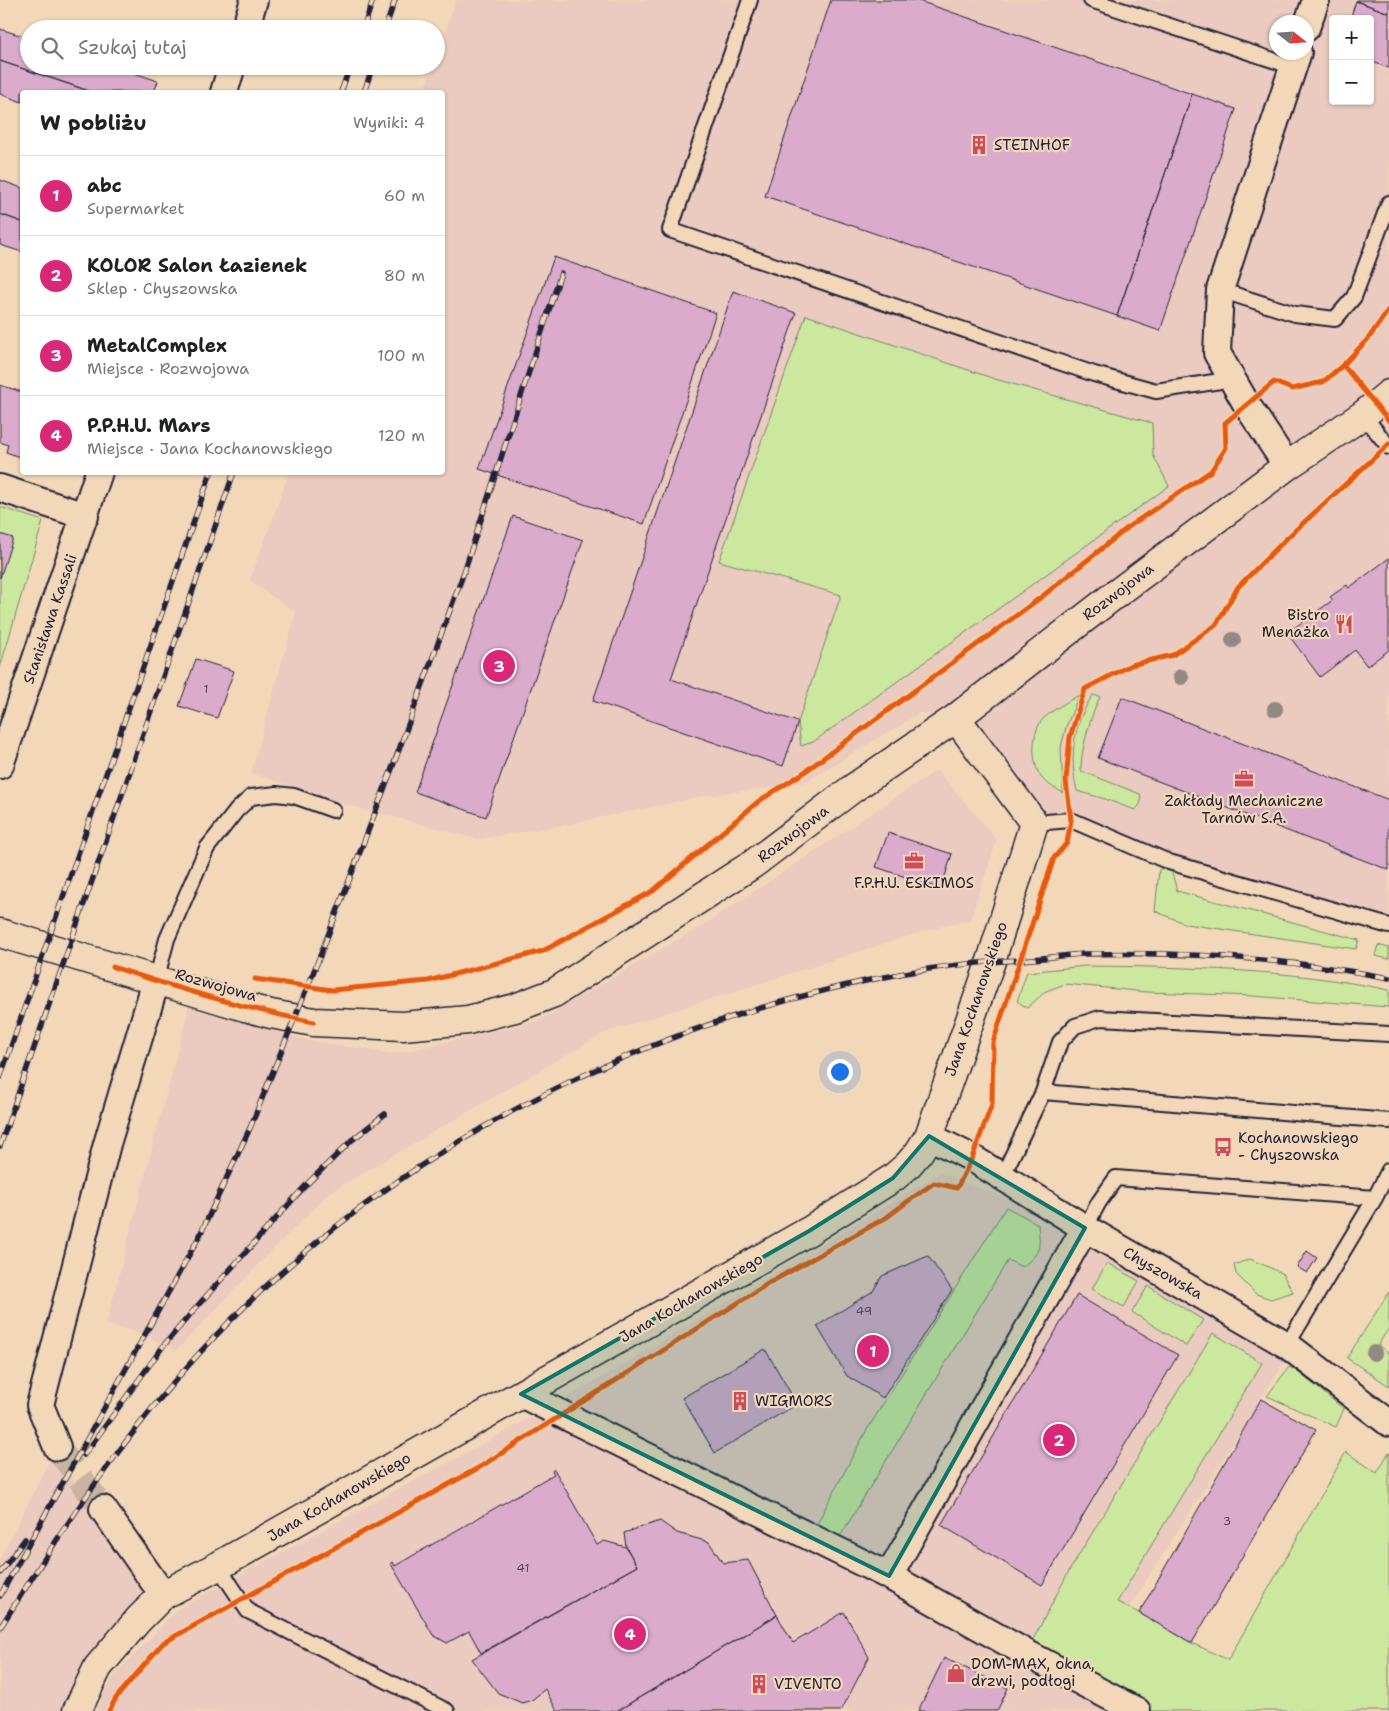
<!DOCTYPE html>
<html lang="pl">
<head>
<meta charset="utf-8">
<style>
	:root { --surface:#fff; --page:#f2f2f2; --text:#202124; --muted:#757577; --line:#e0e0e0; --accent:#db2777 }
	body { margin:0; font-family:"Shantell Sans",sans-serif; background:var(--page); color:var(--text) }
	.controls { position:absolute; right:15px; top:15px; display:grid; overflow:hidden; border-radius:5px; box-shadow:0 1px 4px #0004 }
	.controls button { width:45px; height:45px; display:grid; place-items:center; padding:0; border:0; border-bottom:1px solid var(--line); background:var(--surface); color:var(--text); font:25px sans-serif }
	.compass { position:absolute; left:1269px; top:15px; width:45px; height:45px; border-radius:50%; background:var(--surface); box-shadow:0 1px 4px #0004; rotate:107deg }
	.you { position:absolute; left:839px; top:1071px; width:18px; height:18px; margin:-12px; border:4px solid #fff; border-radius:50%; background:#1a73e8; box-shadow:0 0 0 8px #1a73e833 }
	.badge { display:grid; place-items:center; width:32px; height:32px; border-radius:50%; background:var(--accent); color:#fff; font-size:16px; font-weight:700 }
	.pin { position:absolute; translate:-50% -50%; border:2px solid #fff; box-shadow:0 1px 5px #0006 }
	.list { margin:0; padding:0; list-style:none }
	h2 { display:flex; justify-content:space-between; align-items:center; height:65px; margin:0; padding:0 20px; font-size:21px }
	h2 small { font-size:16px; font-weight:400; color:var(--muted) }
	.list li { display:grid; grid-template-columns:32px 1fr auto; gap:15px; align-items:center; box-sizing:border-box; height:80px; padding:0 20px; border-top:1px solid var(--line) }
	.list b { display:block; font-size:19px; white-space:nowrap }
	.list p { margin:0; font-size:16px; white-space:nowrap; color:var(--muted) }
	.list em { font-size:16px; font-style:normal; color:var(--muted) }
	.icon { flex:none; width:28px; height:28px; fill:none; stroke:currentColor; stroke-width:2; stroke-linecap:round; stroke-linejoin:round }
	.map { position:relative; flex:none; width:1389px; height:1711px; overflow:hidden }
	.search { position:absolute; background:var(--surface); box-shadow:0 1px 4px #0004; left:20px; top:20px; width:425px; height:55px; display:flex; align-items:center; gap:12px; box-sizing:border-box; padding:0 18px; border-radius:28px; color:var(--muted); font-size:19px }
	.panel { position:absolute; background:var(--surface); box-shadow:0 1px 4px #0004; left:20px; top:90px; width:425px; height:385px; border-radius:5px }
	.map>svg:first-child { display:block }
	.built { fill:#ebcabf; fill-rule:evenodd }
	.green { fill:#cce89f; stroke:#77856d }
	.building { fill:#dbabcc; stroke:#22223b }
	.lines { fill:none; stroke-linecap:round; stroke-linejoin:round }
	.minor-tunnel { stroke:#c8b4a0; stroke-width:26; stroke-dasharray:26 13; stroke-linecap:butt }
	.service-casing { stroke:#22223b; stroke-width:18 }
	.minor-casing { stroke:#22223b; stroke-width:30 }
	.tertiary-casing { stroke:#22223b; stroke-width:31 }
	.service { stroke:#f2d8b9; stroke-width:14 }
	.minor { stroke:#f2d8b9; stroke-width:26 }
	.tertiary { stroke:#f2d8b9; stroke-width:28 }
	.rail-casing { stroke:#22223b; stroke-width:5.5 }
	.rail { stroke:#f2d8b9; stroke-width:4; stroke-dasharray:11; stroke-linecap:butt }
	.cycleway-casing { stroke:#f2d8b9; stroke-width:8 }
	.cycleway { stroke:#e8590c; stroke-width:5 }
	.tree { fill:#928a7f }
	.marked { fill:#0f766e; fill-opacity:0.2; stroke:#0f766e; stroke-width:4; stroke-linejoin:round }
	.labels { text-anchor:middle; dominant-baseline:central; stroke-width:4.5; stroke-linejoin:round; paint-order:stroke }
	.number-label { font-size:12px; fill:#50445f }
	.poi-label { font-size:15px; fill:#22223b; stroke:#f2d8b9; text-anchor:start }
	.street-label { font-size:15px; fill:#22223b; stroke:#f2d8b9 }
</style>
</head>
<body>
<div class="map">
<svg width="1389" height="1711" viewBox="0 0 1389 1711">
	<rect width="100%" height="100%" fill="#f2d8b9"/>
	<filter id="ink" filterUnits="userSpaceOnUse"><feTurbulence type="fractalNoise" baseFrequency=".02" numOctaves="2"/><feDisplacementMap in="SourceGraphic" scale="10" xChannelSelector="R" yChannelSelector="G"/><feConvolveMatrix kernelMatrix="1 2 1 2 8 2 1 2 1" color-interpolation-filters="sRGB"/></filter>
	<g filter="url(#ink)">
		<path class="built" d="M 456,0 L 1389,0 L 1389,926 L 1169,862 L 1071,820 L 1034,823 L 956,717 L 920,713 L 805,782 L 699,797 L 565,825 L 477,839 L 352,806 L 251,773 L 296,612 L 250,581 L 289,473 L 442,472 L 442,92 L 424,92 L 433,66 L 436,66 L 436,57 ZM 1333,19 L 1370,19 L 1370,101 L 1333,101 ZM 1276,22 L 1306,22 L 1306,52 L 1276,52 Z
			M 937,770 L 997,840 L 970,920 L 927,930 L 604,1033 L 330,1192 L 270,1252 L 177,1350 L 164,1345 L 145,1334 L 106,1325 L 189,1007 L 306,1040 L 395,1054 L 538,1021 L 705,924 Z
			M 940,1173 L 1085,1228 L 1286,1359 L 1097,1659 L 1204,1711 L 96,1711 L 112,1678 L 179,1608 L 571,1396 Z
			M 57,1447 L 82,1497 L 151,1596 L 71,1711 L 0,1711 L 0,1558 Z"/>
		<path class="green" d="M 806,315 L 995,379 L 1152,423 L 1153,455 L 1169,486 L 813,742 L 801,746 L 798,722 L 841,595 L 719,561 Z
			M 0,507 L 43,521 L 0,668 Z
			M 1079,695 L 1066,727 L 1061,747 L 1063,793 C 1055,788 1046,784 1041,777 C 1031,763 1031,730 1044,718 C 1054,709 1067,702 1079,695 Z
			M 1093,695 L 1100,697 C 1091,714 1080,752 1081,771 L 1140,794 C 1142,801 1141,805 1135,810 L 1105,799 L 1077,791 C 1069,757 1073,724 1093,695 Z
			M 1169,862 L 1177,891 L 1359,940 L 1356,949 L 1186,924 L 1155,911 L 1159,870 Z
			M 1378,945 L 1389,948 L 1389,959 L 1375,956 Z
			M 1085,966 C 1186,967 1289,969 1389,990 L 1389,1007 L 1253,996 L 1147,992 L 1065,984 L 1046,991 L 1027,1008 L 1017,1001 L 1027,972 Z
			M 1006,1207 L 1038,1224 C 1040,1247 1042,1252 1022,1267 L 1008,1260 L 841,1535 L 818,1541 L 810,1537 L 865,1433 Z
			M 1250,1259 L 1282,1273 L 1293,1292 L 1271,1299 L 1256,1294 L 1236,1274 L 1234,1265 Z
			M 1107,1263 L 1139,1281 L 1124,1307 L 1092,1289 Z
			M 1148,1286 L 1203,1320 L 1186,1346 L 1132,1312 Z
			M 1389,1292 L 1389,1328 L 1378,1345 L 1389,1354 L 1389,1386 L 1347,1358 Z
			M 1213,1333 L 1262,1363 L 1117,1602 L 1139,1613 L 1192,1643 L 1228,1660 L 1346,1452 L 1377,1473 L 1389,1452 L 1389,1711 L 1137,1711 L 1026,1653 L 1068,1573 Z
			M 1289,1367 L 1298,1372 L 1344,1409 L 1336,1427 L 1267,1396 Z"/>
		<path class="building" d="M 831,0 L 916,0 L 1192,94 L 1117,316 L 765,196 Z
			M 1357,0 L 1389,0 L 1389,13 L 1356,1 Z
			M 1356,1 L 1389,13 L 1389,68 L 1370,61 L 1370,19 L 1350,19 Z
			M 0,29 L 29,38 L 29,66 L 114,66 L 158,81 L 154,92 L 92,92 L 0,61 Z
			M 0,61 L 45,76 L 92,92 L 22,92 L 22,102 L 0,94 Z
			M 1192,94 L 1236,109 L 1160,331 L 1117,316 Z
			M 0,180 L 22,188 L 22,222 L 0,214 Z
			M 0,214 L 22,222 L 22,252 L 0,245 Z
			M 554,257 L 716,313 L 644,524 L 479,469 Z
			M 733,291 L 796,313 L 671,679 L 798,722 L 783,766 L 593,701 Z
			M 0,385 L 22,392 L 22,458 L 6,452 L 8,445 L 0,442 Z
			M 513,516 L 583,540 L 486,817 L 415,792 Z
			M 0,534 L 13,538 L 0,578 Z
			M 1389,558 L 1389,650 L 1367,666 L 1355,650 L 1320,677 L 1287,633 L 1333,600 L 1330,597 L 1347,585 L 1349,588 Z
			M 196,659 L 234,671 L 217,718 L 179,706 Z
			M 1122,697 L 1389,800 L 1389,870 L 1098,758 Z
			M 888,833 L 952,854 L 941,889 L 876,867 Z
			M 1307,1251 L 1317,1258 L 1307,1273 L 1297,1267 Z
			M 928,1256 L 952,1290 L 883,1398 L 847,1376 L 817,1326 L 873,1291 L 882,1276 Z
			M 1077,1295 L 1178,1355 L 1042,1585 L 941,1525 Z
			M 765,1349 L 797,1404 L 715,1453 L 682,1398 Z
			M 1261,1399 L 1316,1430 L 1192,1643 L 1139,1613 Z
			M 554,1469 L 597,1545 L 604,1541 L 626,1547 L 637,1566 L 481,1653 L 469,1631 L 447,1643 L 433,1635 L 391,1564 L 393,1562 L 395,1566 L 554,1474 L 552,1471 Z
			M 660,1521 L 677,1533 L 709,1542 L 723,1563 L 748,1560 L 777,1615 L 617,1711 L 557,1711 L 545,1689 L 532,1700 L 522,1703 L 498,1693 L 472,1659 L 637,1566 L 626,1547 L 624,1533 Z
			M 844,1612 L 869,1657 L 841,1711 L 617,1711 L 777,1615 L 793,1643 Z
			M 944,1658 L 1008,1688 L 997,1711 L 918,1711 Z"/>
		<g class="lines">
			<path class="minor-tunnel" d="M 57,1447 L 103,1509"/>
			<g class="service-casing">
				<path id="service" d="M 750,0 L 670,230 L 1094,374 L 1156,391 L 1233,379
					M 1091,0 L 1294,67
					M 1220,290 L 1295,314 L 1335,319 L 1354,297 L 1389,203
					M 1363,415 L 1389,447
					M 1034,823 L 1071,820 L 1169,862 L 1389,926
					M 156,981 L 167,939 L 207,848 L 237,810 L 251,797 L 276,794 L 294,796 L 333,810
					M 1043,1092 L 1389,1121
					M 1002,1177 L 1043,1092 L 1060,1042 L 1075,1026 L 1100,1018 L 1389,1034
					M 1085,1228 L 1099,1202 L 1116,1178 L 1375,1198
					M 1287,1345 L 1375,1198 L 1389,1170
					M 218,1566 L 248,1611 L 447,1711"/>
			</g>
			<g class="minor-casing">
				<path id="minor" d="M 1306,28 L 1316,0
					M 245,29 L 254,0
					M 224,92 L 232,66
					M 1287,466 L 1247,405 L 1217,353 L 1220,290 L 1298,52
					M 0,488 L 85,516
					M 0,765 L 99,472
					M 929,1136 L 972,1158 L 1085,1228 L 1287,1345 L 1389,1423
					M 521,1394 L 889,1576 L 1026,1653 L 1137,1711
					M 57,1447 L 40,1405 L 107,1144 L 156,981
					M 103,1509 L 163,1595
					M 889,1576 L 1085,1228"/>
			</g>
			<g class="tertiary-casing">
				<path id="tertiary" d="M 0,933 L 245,1007 L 271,1014 L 314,1022 L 403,1026 L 468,1020 L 515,1008 L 554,993 L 753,864 L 852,789 L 956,718 L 1108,600 L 1287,466 L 1363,415 L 1389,394
					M 77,1711 L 98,1667 L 139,1619 L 163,1595 L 218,1566 L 809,1231 L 893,1178 L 907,1166 L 919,1152 L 929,1136 L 991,961 L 1034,823 L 956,718"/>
			</g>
			<use href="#service" class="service"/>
			<use href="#minor" class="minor"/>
			<use href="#tertiary" class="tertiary"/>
			<g class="rail-casing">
				<path id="rail" d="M 363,29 L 373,0
					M 385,29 L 395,0
					M 341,92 L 350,66
					M 364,92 L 373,66
					M 0,1078 L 211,472
					M 0,1146 L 234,472
					M 84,1455 L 164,1345 L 200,1303 L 307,1184 L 352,1140 L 385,1114
					M 0,1573 L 25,1539
					M 0,1596 L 199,1237 L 250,1128 L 320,956 L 393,766 L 464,572 L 561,273
					M 0,1628 C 70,1517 139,1412 232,1319 C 414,1137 653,1020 905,973 C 942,966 981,962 1019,960 C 1041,959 1063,955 1085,954 C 1187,951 1289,959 1389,978"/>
			</g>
			<use href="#rail" class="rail"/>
			<g class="cycleway-casing">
				<path id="cycleway" d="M 1343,365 L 1389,421
					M 113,967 C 179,989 245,1009 314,1022
					M 255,979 L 332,990 L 428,981 L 543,951 L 653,891 L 759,801 L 803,773 L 1044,595 L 1131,525 L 1211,471 L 1226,448 L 1225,423 L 1274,382 L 1292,389 L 1323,382 L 1343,365 L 1368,339 L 1389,309
					M 109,1711 L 116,1698 L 163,1643 L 480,1467 L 769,1283 L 887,1217 L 911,1199 L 934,1183 L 957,1188 L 972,1158 L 992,1104 L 993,1042 L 1054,858 L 1067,843 L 1071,820 L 1066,781 L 1070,737 L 1085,689 L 1131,665 L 1173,655 L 1216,625 L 1238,587 L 1287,538 L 1389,444"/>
			</g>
			<use href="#cycleway" class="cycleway"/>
		</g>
		<g class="tree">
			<circle cx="1233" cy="640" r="8"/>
			<circle cx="1181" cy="677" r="8"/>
			<circle cx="1275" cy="709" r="8"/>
			<circle cx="1374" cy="1353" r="8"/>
		</g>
	</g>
	<path class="marked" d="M 929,1136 L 1085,1228 L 889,1576 L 521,1394 L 809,1231 L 893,1178 Z"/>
	<defs>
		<g id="building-bare" transform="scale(1.5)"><path d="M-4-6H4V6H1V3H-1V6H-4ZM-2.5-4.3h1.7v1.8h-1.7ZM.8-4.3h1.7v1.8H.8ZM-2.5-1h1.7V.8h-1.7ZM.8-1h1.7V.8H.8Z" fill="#d1495b" stroke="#f2d8b9" stroke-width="2.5" paint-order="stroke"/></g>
		<g id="restaurant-bare" transform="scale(1.5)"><path d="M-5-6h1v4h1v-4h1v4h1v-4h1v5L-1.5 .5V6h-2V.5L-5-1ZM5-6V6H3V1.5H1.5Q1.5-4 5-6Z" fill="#d1495b" stroke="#f2d8b9" stroke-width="2.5" paint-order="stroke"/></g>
		<g id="office-bare" transform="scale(1.5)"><path d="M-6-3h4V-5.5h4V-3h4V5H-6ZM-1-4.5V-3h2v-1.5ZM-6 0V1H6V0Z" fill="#d1495b" stroke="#f2d8b9" stroke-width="2.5" paint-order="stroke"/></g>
		<g id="bus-bare" transform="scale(1.5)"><path d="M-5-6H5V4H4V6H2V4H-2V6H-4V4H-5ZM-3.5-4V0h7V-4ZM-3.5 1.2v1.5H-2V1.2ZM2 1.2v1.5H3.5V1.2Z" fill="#d1495b" stroke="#f2d8b9" stroke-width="2.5" paint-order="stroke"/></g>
		<g id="shop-bare" transform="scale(1.5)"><path d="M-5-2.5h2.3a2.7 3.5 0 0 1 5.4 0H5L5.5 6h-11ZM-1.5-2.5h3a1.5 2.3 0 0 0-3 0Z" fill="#d1495b" stroke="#f2d8b9" stroke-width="2.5" paint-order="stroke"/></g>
	</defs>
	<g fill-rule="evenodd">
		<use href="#building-bare" x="979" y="145"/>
		<use href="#restaurant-bare" x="1344" y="624"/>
		<use href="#office-bare" x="1244" y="779"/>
		<use href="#office-bare" x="914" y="861"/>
		<use href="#bus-bare" x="1223" y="1147"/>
		<use href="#building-bare" x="740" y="1401"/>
		<use href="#shop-bare" x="956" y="1673"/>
		<use href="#building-bare" x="759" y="1684"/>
	</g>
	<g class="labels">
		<g class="number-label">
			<text x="206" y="689">1</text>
			<text x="864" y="1311">49</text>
			<text x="1227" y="1521">3</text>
			<text x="523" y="1568">41</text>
		</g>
		<g class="poi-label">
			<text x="994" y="145">STEINHOF</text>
			<text x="1329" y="615" text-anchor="end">Bistro<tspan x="1329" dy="17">Menażka</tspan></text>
			<text x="1244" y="801" text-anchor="middle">Zakłady Mechaniczne<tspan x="1244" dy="17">Tarnów S.A.</tspan></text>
			<text x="914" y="883" text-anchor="middle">F.P.H.U. ESKIMOS</text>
			<text x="1238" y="1138">Kochanowskiego<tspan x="1238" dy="17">- Chyszowska</tspan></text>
			<text x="755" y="1401">WIGMORS</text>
			<text x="971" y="1664">DOM-MAX, okna,<tspan x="971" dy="17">drzwi, podłogi</tspan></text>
			<text x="774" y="1684">VIVENTO</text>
		</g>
		<g class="street-label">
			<text transform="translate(1118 592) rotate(-37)">Rozwojowa</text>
			<text transform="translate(50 619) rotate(-71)">Stanisława Kassali</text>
			<text transform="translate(793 834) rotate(-37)">Rozwojowa</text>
			<text transform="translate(216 985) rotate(16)">Rozwojowa</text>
			<text transform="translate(976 999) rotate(-71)">Jana Kochanowskiego</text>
			<text transform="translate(1163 1273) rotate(30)">Chyszowska</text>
			<text transform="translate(691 1298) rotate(-30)">Jana Kochanowskiego</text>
			<text transform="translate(339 1497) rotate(-30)">Jana Kochanowskiego</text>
		</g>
	</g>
</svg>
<div class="controls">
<button>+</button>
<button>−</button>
</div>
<svg class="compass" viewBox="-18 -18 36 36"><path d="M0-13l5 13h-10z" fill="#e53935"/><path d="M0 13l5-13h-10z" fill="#757577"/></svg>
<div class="you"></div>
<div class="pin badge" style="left:873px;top:1351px">1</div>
<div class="pin badge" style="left:1059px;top:1440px">2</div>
<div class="pin badge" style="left:499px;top:666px">3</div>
<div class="pin badge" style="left:630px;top:1634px">4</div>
<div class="search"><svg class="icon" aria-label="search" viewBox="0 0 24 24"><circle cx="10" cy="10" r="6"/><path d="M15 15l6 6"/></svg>Szukaj tutaj</div>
<section class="panel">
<h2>W pobliżu<small>Wyniki: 4</small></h2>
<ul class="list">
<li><span class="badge">1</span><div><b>abc</b><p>Supermarket</p></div><em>60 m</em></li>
<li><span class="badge">2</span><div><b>KOLOR Salon Łazienek</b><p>Sklep · Chyszowska</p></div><em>80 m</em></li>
<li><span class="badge">3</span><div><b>MetalComplex</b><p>Miejsce · Rozwojowa</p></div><em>100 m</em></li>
<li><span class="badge">4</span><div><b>P.P.H.U. Mars</b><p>Miejsce · Jana Kochanowskiego</p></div><em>120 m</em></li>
</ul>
</section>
</div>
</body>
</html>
